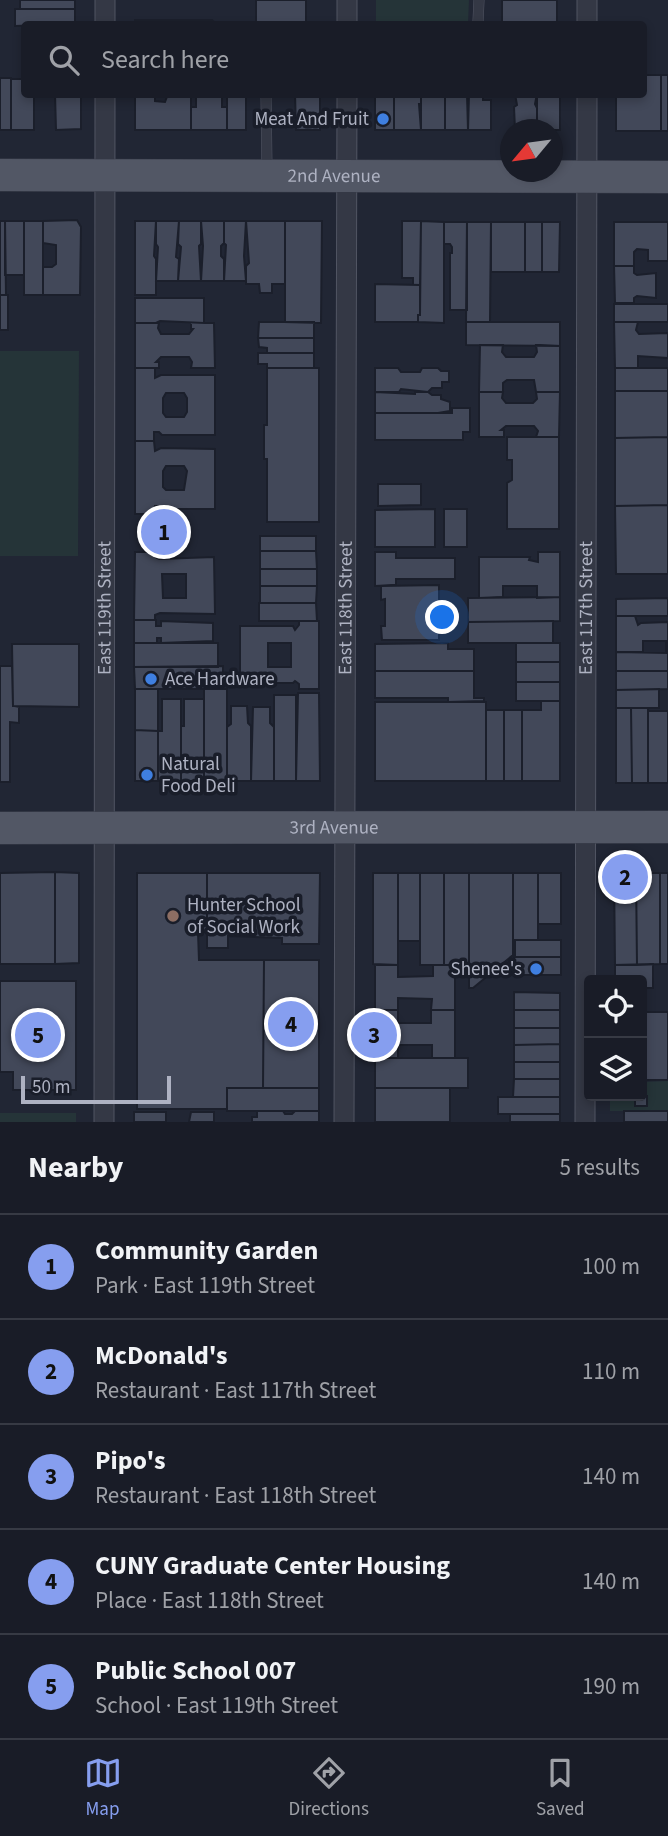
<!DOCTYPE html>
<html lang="en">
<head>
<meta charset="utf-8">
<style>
	:root { --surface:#191c27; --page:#262933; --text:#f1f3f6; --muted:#9fa1a7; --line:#373a44; --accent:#869eef }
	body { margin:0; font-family:"Source Sans 3",sans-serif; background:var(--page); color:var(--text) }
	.controls { position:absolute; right:21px; bottom:21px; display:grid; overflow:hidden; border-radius:7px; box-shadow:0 4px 10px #0003 }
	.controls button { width:63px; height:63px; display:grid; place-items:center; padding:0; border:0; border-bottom:2px solid var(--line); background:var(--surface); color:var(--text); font:35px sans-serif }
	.compass { position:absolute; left:500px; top:119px; width:63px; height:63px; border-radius:50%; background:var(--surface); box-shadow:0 4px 10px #0003; rotate:241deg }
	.scale { position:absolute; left:21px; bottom:18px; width:150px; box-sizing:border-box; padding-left:7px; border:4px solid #aeb2c2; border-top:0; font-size:19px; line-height:24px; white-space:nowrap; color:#aeb2c2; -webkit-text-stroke:5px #191d29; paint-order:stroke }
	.you { position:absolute; left:443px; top:618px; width:24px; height:24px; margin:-18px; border:5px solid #fff; border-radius:50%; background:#1a73e8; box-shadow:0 0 0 10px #1a73e833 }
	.badge { display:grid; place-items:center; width:46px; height:46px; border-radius:50%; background:var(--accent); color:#111; font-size:23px; font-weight:700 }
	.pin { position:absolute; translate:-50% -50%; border:4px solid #fff; box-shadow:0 2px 7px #0006 }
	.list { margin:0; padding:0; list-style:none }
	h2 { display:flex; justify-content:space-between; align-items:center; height:91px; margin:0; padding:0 28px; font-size:30px }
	h2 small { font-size:23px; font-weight:400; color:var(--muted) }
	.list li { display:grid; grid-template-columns:46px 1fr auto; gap:21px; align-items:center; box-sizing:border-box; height:105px; padding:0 28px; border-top:2px solid var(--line) }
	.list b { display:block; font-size:26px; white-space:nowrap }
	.list p { margin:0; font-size:23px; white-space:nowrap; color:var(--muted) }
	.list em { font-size:23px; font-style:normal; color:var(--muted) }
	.icon { flex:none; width:38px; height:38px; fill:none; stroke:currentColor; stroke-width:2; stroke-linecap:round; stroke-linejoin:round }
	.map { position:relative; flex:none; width:668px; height:1122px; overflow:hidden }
	.search { position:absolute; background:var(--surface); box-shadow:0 4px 10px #0003; left:21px; right:21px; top:21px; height:77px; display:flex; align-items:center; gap:18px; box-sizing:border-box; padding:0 24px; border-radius:7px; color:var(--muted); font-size:26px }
	.sheet { height:616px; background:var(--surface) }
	nav { display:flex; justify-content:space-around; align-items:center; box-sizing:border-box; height:98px; border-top:2px solid var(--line); background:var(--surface); font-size:19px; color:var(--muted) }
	nav a { display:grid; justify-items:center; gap:4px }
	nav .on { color:var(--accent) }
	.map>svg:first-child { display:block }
	.green { fill:#253438 }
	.building { fill:#424859; stroke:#1b1f2b; stroke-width:2; fill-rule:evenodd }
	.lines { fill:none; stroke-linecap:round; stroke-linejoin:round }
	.service-casing { stroke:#515563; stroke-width:11 }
	.minor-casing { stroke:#515563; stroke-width:21 }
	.primary-casing { stroke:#3d414e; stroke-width:33 }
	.service { stroke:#343845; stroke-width:10 }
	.minor { stroke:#343845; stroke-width:19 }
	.primary { stroke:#525765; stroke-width:32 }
	.shop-dot { fill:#3f7fe0; stroke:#191d29; stroke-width:2.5 }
	.education-dot { fill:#8d6e63; stroke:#191d29; stroke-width:2.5 }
	.labels { text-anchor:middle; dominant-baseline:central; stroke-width:7; stroke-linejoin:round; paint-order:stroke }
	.poi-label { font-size:19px; fill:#aeb2c2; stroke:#191d29; text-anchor:start }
	.street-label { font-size:19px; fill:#aeb2c2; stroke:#191d29 }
</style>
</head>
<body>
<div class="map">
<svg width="668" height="1122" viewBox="0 0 668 1122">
	<rect width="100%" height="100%" fill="#212634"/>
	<path class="green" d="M 376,0 L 469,0 L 468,24 L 376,24 Z
		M 0,351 L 79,351 L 78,556 L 0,556 Z
		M 668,1081 L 668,1111 L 610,1111 L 610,1096 L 642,1096 L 642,1082 Z
		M 0,1113 L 76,1113 L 76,1122 L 0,1122 Z"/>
	<path class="building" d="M 20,0 L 75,0 L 75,9 L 20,9 Z
		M 256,0 L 306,0 L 306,24 L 256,24 Z
		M 502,0 L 557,0 L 557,24 L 502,24 Z
		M 15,9 L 75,9 L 75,24 L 15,26 Z
		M 135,20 L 212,20 L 216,24 L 135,24 Z
		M 644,75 L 661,75 L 661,131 L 616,131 L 616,94 L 644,94 Z
		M 661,75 L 668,75 L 668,131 L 661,131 Z
		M 0,78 L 11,78 L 11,130 L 0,130 Z
		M 11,79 L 24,79 L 24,94 L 34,94 L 34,130 L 11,130 Z
		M 55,94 L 81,94 L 81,129 L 56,130 Z
		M 135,94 L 155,94 L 155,101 L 165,102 L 168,94 L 191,94 L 191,130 L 135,130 Z
		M 196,94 L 222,94 L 222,107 L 227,107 L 227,130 L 191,130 L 191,107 L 196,107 Z
		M 227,94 L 246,94 L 246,130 L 227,130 Z
		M 295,94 L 320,94 L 320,130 L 296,130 Z
		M 375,94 L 394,94 L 394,130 L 375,130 Z
		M 394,94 L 421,94 L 421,104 L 419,104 L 421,130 L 394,130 Z
		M 421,94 L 445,94 L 445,130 L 421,130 Z
		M 445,94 L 467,94 L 468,130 L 445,130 Z
		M 469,94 L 491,94 L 483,96 L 483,100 L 491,100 L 491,130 L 468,130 Z
		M 515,94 L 537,94 L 535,104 L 537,108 L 537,130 L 515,130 L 514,107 L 517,105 Z
		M 537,94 L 560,94 L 560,130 L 537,130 Z
		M 77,220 L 81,227 L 80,295 L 43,295 L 43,267 L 52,267 L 56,264 L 56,245 L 43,243 L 43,221 Z
		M 0,221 L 5,221 L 6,295 L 0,295 Z
		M 5,221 L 24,221 L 24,275 L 5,275 Z
		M 24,221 L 43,221 L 43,295 L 24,295 Z
		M 135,221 L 156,221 L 154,256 L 156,259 L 156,295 L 135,295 Z
		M 156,221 L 179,221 L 176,257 L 179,259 L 178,281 L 156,281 L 158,247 L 156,244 Z
		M 179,221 L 201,221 L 201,244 L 199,246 L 201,281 L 178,281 L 181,247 L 178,244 Z
		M 201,221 L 224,221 L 224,243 L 221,246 L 221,256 L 224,259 L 224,281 L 201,281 L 203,246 Z
		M 224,221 L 246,221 L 244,256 L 246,281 L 224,281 L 226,245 L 224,243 Z
		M 246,221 L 285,221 L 285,284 L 272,284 L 272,293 L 260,293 L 259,284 L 246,284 L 246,266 L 249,263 Z
		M 285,221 L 322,221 L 321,323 L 285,322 Z
		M 402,221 L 421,221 L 420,285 L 413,285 L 413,278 L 402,278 Z
		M 421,221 L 444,222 L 444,323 L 418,322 L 418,315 L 420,315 Z
		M 444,222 L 467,222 L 467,310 L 450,310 L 450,253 L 452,253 L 452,247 L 450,244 L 444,244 Z
		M 467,222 L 491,222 L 490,322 L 466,322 Z
		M 491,222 L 525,222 L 525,272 L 491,272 Z
		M 525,222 L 542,222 L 542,272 L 525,272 Z
		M 542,222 L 560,222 L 559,272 L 542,272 Z
		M 614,222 L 668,222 L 668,261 L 648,261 L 648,250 L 637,249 L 634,252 L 634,266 L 614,266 Z
		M 614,266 L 634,266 L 634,273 L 637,275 L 656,273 L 656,298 L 637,296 L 634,298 L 634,303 L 615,303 Z
		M 375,284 L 420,285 L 420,315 L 418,315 L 418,322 L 375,322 Z
		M 0,295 L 8,295 L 8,330 L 0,330 Z
		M 135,298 L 204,298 L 204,323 L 160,321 L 156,323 L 135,323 Z
		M 614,304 L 668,304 L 668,322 L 614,322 Z
		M 259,322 L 314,322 L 314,338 L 258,338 Z
		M 466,322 L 560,322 L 560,346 L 466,345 Z
		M 614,322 L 638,322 L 636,330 L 639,334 L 668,333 L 668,358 L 638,356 L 638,368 L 615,368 Z
		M 135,323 L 159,323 L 158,328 L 161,334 L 189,334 L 193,329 L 191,329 L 191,323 L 214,323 L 215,368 L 191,368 L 192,362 L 189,357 L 161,357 L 156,362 L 159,362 L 159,368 L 135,368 Z
		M 258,338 L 314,338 L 314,353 L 267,353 L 267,348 L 259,347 Z
		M 480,345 L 503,345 L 502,352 L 506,357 L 534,357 L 537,352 L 536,345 L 560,346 L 560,392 L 536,392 L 534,380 L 507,380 L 503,383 L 503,392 L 479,392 Z
		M 258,353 L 314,353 L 314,368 L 267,368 L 267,364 L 258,364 Z
		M 135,368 L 155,368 L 155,378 L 161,375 L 215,375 L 215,435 L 162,435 L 159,432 L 154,432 L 154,441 L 135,441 ZM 166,393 L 184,393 L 187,398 L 187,412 L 184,417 L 166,417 L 163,413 L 163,398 Z
		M 267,368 L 319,368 L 319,522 L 267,522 L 267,459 L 264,459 L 264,425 L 267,425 Z
		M 375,368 L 398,368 L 401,372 L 420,372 L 422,368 L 438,368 L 441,371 L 449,371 L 449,382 L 442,382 L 442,388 L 432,388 L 428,392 L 401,389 L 399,392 L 375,392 Z
		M 615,368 L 668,368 L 668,391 L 615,391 Z
		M 615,391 L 668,391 L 668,437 L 615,438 Z
		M 375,392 L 415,394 L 415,392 L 428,392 L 432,395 L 441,395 L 441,399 L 450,402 L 450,411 L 438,413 L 375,413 Z
		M 479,392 L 503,392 L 502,398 L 506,403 L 533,403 L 537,399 L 536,392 L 560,392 L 559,437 L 536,437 L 538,431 L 534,426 L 506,426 L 501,430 L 504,430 L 504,437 L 479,437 Z
		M 452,408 L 470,408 L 470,432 L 463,432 L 463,440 L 375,440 L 375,413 L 452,413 Z
		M 507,437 L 559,437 L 559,529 L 507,529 L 507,483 L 512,480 L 512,460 L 507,460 Z
		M 668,437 L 668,505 L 615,506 L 615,438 Z
		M 135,441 L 154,441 L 155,451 L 161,448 L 215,449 L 215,509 L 162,509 L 159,506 L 155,506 L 155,514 L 135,514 ZM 166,466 L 184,466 L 187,471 L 184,490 L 166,490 L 163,487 L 163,471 Z
		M 378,484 L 421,484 L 421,505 L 378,506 Z
		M 668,505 L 668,574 L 616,574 L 615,506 Z
		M 435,509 L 435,547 L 375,547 L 375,510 Z
		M 444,509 L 467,509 L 467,547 L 444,547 Z
		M 260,536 L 316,536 L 316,551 L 260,551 Z
		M 260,551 L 316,551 L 317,569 L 260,569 Z
		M 135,552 L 155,552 L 155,557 L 159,559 L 214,557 L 215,614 L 160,613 L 155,615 L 155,620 L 134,620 ZM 162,574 L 186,574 L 186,598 L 163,598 Z
		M 375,552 L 396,552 L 396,558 L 455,558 L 455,579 L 396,579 L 396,585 L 375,586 Z
		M 538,552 L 560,552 L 560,597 L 537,598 L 537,586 L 503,586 L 503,597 L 479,598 L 479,557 L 530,557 L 529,560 L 538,562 Z
		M 260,569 L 317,569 L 317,586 L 260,586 Z
		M 439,585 L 439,640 L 382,640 L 381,626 L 385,626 L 385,599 L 381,600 L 381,586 Z
		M 260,586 L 317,586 L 316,603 L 260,603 Z
		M 560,597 L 560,621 L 468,622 L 468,598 Z
		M 668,598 L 668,616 L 616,616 L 616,599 Z
		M 259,603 L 316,603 L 317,621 L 259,621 Z
		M 616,616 L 635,616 L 638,625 L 641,623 L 668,622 L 668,653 L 666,653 L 666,641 L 643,641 L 643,652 L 616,652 Z
		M 134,620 L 156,620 L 156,626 L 161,626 L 161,621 L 213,623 L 213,641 L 161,643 L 161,638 L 157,638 L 157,643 L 134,643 Z
		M 299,621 L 319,621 L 319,689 L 299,689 L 299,684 L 295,681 L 293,683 L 240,683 L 240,626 L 293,626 L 295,630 L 299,625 ZM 268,643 L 291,643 L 291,667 L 268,667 Z
		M 553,621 L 553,643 L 468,643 L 468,622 Z
		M 134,643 L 218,643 L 218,667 L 134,667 Z
		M 448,643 L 448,649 L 474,649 L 474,671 L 375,671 L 375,644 Z
		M 516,643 L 560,643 L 560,662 L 516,662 Z
		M 12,644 L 79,644 L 79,707 L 13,706 Z
		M 616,652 L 668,653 L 668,671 L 616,671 Z
		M 516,662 L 560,662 L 560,682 L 516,682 Z
		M 0,666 L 12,666 L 13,706 L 19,707 L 19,723 L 10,722 L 10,782 L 0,782 Z
		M 223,666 L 223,689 L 135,689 L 134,667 Z
		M 375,671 L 474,671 L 474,698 L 484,698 L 484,701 L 448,702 L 448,698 L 375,698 Z
		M 616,671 L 668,671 L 668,689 L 616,690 Z
		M 516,682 L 560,682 L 560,701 L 516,701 Z
		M 135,689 L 158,689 L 158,731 L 135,730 Z
		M 204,689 L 227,689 L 227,781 L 204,781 Z
		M 659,689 L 659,708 L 616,708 L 616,690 Z
		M 298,693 L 319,693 L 320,781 L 296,781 Z
		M 274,695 L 296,695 L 296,781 L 274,781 Z
		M 162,699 L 181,699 L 181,781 L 158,781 L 158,731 L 162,731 Z
		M 184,699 L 204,699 L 204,781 L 181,781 L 181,726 L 184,726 Z
		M 541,701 L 560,701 L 560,781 L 522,781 L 522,710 L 541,710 Z
		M 375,702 L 486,702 L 486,781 L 375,781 Z
		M 231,706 L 247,706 L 248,723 L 251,726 L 251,781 L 227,781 L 227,727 L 231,724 Z
		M 253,707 L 270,707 L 270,723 L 274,727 L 274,781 L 251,781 Z
		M 616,708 L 631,708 L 632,783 L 616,783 Z
		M 631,708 L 648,708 L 648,783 L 632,783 Z
		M 486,710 L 504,710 L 504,781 L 486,781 Z
		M 504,710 L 522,710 L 522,781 L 504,781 Z
		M 648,711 L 668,711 L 668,783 L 648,783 Z
		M 135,730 L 158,731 L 158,781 L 135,781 Z
		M 55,872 L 55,964 L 0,964 L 0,873 Z
		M 55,872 L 79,873 L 79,963 L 55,964 Z
		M 137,873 L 207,873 L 207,932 L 198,932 L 199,960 L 264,960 L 263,1088 L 227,1088 L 227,1109 L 137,1109 Z
		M 207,873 L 320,873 L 319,944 L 282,944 L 282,938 L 228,936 L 228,948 L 207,948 Z
		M 373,873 L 398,873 L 398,965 L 373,964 Z
		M 398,873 L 420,873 L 420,941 L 398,941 Z
		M 420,873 L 444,873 L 444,965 L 420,965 Z
		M 444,873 L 469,873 L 469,965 L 444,965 Z
		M 469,873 L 513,873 L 513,955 L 473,988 L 469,988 Z
		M 513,873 L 538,873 L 538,940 L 513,940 Z
		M 538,873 L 561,873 L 561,924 L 538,924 Z
		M 614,873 L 636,873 L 637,965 L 615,965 Z
		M 636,873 L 660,873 L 660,964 L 637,965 Z
		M 660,873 L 668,873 L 668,964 L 660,964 Z
		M 515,940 L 561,940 L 561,957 L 515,957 Z
		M 514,957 L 561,957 L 561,975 L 514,975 Z
		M 264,960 L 319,960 L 319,1088 L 263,1088 Z
		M 653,964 L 653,988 L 642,988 L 642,980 L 615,980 L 615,965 Z
		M 375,965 L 398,965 L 398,977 L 433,976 L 433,965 L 455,965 L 455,1010 L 431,1010 L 432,999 L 398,998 L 398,1010 L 375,1010 Z
		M 0,981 L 76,981 L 76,1090 L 13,1090 L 13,1072 L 0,1072 Z
		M 514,992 L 560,993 L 560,1010 L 514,1010 Z
		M 375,1010 L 398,1010 L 398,1023 L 431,1023 L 431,1010 L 455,1010 L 455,1058 L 432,1058 L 432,1045 L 398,1045 L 398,1058 L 375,1058 Z
		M 514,1010 L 560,1010 L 560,1028 L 514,1028 Z
		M 642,1012 L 668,1012 L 668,1080 L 642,1080 Z
		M 514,1028 L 560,1028 L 560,1044 L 514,1045 Z
		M 560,1044 L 560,1062 L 514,1062 L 514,1045 Z
		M 375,1058 L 468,1058 L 468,1088 L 375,1088 Z
		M 514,1062 L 560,1062 L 560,1079 L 514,1079 Z
		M 514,1079 L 560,1079 L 560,1097 L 513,1097 Z
		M 227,1088 L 319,1088 L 319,1111 L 227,1111 Z
		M 375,1088 L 450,1088 L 450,1122 L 375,1122 Z
		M 635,1096 L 647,1096 L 647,1106 L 635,1106 Z
		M 498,1097 L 560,1097 L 560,1114 L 498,1114 Z
		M 257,1111 L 283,1111 L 285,1114 L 292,1114 L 295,1111 L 319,1111 L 319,1122 L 252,1122 L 252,1117 L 257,1117 Z
		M 624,1111 L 668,1111 L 668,1122 L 624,1122 Z
		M 134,1112 L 166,1112 L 166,1122 L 134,1122 Z
		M 191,1112 L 214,1112 L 214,1122 L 189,1122 Z
		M 510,1114 L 560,1114 L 560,1122 L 510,1122 Z"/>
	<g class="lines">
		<g class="service-casing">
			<path id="service" d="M 478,22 L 479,0
				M 266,94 L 267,171"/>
		</g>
		<g class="minor-casing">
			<g id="minor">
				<path d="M 347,0 L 347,24"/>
				<path d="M 105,24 L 105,0"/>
				<path d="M 587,24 L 587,0"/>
				<path id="s1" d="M 104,1122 L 105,94"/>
				<path id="s2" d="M 344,1122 L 347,94"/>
				<path id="s3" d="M 585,1122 L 587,94"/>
			</g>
		</g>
		<g class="primary-casing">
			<g id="primary">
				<path id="s4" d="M 0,175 L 668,177"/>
				<path id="s5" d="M 0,828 L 668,827"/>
			</g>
		</g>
		<use href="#service" class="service"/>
		<use href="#minor" class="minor"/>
		<use href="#primary" class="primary"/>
	</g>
	<g class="shop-dot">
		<circle cx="383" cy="119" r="7"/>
		<circle cx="151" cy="679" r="7"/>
		<circle cx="147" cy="775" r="7"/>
		<circle cx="536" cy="969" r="7"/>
	</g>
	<circle class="education-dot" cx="173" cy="916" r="7"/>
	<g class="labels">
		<g class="poi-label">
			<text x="369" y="119" text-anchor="end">Meat And Fruit</text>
			<text x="165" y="679">Ace Hardware</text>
			<text x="161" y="764">Natural<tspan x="161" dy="22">Food Deli</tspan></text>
			<text x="187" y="905">Hunter School<tspan x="187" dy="22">of Social Work</tspan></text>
			<text x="522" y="969" text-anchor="end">Shenee's</text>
		</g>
		<g class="street-label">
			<text stroke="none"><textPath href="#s4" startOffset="334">2nd Avenue</textPath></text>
			<text stroke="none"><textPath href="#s1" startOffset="514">East 119th Street</textPath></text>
			<text stroke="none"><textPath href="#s2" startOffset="514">East 118th Street</textPath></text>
			<text stroke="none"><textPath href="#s3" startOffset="514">East 117th Street</textPath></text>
			<text stroke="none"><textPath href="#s5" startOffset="334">3rd Avenue</textPath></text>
		</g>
	</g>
</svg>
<div class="controls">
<button><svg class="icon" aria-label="locate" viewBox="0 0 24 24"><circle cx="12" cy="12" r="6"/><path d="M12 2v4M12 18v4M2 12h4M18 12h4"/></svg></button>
<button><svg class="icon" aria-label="layers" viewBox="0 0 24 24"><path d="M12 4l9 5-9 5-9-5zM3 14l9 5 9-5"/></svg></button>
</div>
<svg class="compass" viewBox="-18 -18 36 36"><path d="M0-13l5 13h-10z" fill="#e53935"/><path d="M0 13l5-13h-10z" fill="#9fa1a7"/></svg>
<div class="scale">50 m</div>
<div class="you"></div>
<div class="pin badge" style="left:164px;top:532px">1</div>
<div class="pin badge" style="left:625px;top:877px">2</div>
<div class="pin badge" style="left:374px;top:1035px">3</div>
<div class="pin badge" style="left:291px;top:1024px">4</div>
<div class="pin badge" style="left:38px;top:1035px">5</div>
<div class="search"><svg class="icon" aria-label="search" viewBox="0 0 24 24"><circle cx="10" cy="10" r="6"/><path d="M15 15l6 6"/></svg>Search here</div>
</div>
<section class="sheet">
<h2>Nearby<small>5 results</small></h2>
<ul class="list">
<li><span class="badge">1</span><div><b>Community Garden</b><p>Park · East 119th Street</p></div><em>100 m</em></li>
<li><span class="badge">2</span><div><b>McDonald's</b><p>Restaurant · East 117th Street</p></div><em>110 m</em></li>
<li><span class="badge">3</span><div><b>Pipo's</b><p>Restaurant · East 118th Street</p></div><em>140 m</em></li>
<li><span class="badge">4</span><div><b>CUNY Graduate Center Housing</b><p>Place · East 118th Street</p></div><em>140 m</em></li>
<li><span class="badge">5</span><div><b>Public School 007</b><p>School · East 119th Street</p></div><em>190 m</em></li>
</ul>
</section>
<nav>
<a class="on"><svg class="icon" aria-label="map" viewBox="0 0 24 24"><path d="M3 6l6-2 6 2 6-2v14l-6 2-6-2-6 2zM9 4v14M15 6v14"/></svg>Map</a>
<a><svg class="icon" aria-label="directions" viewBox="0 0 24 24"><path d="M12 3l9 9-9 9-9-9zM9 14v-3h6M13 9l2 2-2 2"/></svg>Directions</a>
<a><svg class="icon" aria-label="saved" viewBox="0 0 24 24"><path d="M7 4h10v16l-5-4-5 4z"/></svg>Saved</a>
</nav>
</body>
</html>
